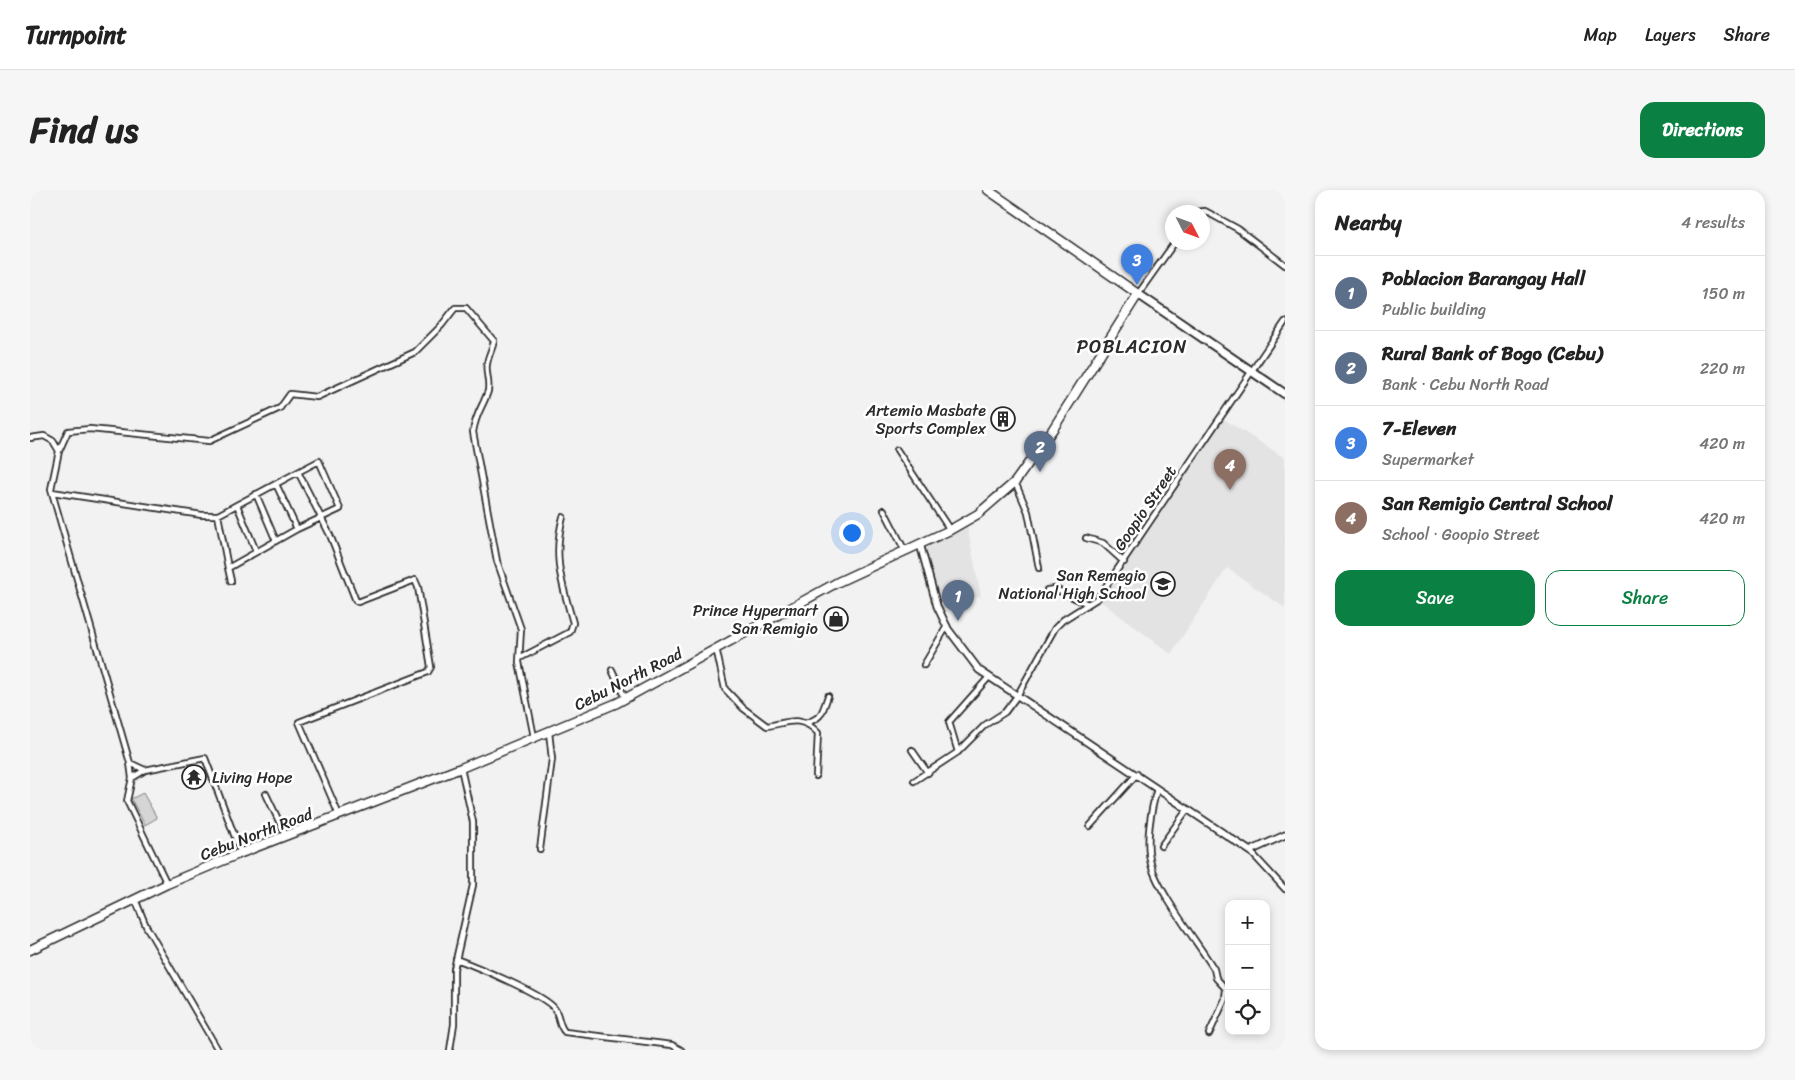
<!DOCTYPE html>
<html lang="en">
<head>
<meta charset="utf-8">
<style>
	:root { --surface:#fff; --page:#f6f6f6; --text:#222; --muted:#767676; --line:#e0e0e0; --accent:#0b8043 }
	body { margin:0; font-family:Sriracha,sans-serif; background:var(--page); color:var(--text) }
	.controls { position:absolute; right:15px; bottom:15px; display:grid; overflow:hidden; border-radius:10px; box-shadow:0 2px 8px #0003 }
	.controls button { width:45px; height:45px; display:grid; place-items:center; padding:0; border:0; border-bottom:1px solid var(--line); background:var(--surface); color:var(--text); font:25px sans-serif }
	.compass { position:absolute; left:1135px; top:15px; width:45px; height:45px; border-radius:50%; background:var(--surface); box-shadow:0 2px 8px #0003; rotate:132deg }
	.you { position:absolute; left:821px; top:342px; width:18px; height:18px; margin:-12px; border:4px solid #fff; border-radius:50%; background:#1a73e8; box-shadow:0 0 0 8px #1a73e833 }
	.badge { display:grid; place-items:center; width:32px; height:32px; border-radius:50%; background:var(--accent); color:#fff; font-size:16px; font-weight:700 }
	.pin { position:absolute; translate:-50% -41px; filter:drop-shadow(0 1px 2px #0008) }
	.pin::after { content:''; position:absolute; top:26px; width:18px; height:15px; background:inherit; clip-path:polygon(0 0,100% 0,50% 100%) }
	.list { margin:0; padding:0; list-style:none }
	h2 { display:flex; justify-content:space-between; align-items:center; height:65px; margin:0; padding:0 20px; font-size:21px }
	h2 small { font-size:16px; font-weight:400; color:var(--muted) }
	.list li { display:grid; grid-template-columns:32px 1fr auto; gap:15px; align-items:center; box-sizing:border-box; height:75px; padding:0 20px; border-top:1px solid var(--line) }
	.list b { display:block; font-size:19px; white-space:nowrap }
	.list p { margin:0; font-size:16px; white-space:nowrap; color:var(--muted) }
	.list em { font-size:16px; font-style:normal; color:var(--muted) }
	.actions { display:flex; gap:10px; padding:15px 20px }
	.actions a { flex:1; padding:11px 0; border:1px solid var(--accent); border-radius:15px; text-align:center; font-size:18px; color:var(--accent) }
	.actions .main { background:var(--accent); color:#fff }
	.icon { flex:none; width:28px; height:28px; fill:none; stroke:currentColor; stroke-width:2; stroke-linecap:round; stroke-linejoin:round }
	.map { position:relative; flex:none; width:1255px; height:860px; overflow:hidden; border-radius:15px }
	header { display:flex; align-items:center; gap:30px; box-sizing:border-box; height:70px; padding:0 25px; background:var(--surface); border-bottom:1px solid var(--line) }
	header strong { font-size:24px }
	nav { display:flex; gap:28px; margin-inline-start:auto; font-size:18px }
	.intro { display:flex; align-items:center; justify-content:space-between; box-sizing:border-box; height:120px; padding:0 30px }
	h1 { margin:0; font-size:35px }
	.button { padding:12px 22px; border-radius:15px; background:var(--accent); color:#fff; font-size:18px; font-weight:700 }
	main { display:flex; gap:30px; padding:0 30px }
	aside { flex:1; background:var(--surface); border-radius:15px; box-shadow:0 2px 8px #0003 }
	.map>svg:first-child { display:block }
	.built { fill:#e3e3e3 }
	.grass { fill:#d5d5d5; stroke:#808080 }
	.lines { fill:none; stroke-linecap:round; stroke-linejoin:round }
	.minor-casing { stroke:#2b2b2b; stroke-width:8 }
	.tertiary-casing { stroke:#2b2b2b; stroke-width:9 }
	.secondary-casing { stroke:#2b2b2b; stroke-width:11 }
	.trunk-casing { stroke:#2b2b2b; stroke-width:11 }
	.minor { stroke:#fff; stroke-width:4.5 }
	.tertiary { stroke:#fff; stroke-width:5.5 }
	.secondary { stroke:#fff; stroke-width:7 }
	.trunk { stroke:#fff; stroke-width:8 }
	.labels { text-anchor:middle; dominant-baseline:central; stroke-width:5; stroke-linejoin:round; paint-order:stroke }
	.poi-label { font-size:16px; fill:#2b2b2b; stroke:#fff; text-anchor:end }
	.street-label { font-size:16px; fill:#2b2b2b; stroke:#fff }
	.quarter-label { font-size:19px; letter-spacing:1px; fill:#2b2b2b; stroke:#fff }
</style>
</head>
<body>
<header>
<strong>Turnpoint</strong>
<nav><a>Map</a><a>Layers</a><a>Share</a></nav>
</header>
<div class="intro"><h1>Find us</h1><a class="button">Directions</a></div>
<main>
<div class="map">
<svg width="1255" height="860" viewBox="0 0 1255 860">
	<rect width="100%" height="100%" fill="#f2f2f2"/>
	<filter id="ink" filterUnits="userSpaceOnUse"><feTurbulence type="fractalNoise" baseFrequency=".02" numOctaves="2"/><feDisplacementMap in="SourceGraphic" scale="10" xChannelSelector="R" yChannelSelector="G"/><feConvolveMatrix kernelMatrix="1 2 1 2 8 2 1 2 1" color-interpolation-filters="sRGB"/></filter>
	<g filter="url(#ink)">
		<path class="built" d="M 1192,228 L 1255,268 L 1255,418 L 1197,378 L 1141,464 L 1069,410 L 1125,332 Z
			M 937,336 L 951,406 L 913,419 L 894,357 Z"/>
		<path class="grass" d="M 113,603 L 127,628 L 115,635 L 101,609 Z"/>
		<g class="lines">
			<g class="minor-casing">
				<path id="minor" d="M 1166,22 L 1175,21 L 1208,39 L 1255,75
					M 1108,104 L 1145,52
					M 0,248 L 14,246 L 23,251 L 29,261 L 21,299 L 100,573 L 102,588 L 97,611 L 137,694
					M 867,260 L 920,340
					M 29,261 L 38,241 L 60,239 L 179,251 L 250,218 L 260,204 L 287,207 L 385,162 L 411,136 L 425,118 L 436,118 L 464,151 C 462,160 458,166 457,174 C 455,182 460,191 458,201 C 453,217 446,222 443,242 L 467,371 L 491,439 L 489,472 L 504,547
					M 985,292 L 998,322 L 1009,378
					M 246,294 L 267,339
					M 22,302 L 172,325 L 188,325 L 268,282 L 300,345 L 326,411 L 328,412 L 385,390 L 388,397 L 401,477 L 398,482 L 269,532 L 309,625
					M 226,304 L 246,351
					M 207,315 L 226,361
					M 854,320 L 875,361
					M 188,325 L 198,378
					M 1056,348 L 1073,353 L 1094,372
					M 201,391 L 198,378 L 267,339 L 310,319 L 289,271 L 268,282
					M 1017,400 L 1025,399 L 1058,414
					M 686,458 L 695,499 L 713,518 L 737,536 C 757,533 771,524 788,543 L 786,586
					M 490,468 L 540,442 L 543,433 C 532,393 522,368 533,327
					M 894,475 L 917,436
					M 582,480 L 595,508
					M 775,533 C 793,528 792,522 798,506
					M 882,560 L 898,583
					M 928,562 L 919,532 L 959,487
					M 100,573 L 115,580
					M 102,588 L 115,580 L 175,568 L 211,663
					M 884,591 L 928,562 L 955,535 L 975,522 L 987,506 L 1025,438 L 1033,430 L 1068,408 L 1255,132
					M 1127,599 C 1121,619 1115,653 1121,674 C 1128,702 1168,753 1184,779 L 1186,788 L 1196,799 L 1195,809 L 1179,844
					M 236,604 L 256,646
					M 1060,636 L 1107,584
					M 1131,656 L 1157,620
					M 510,659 L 522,569 L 519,542
					M 1220,661 L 1255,699
					M 105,709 L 116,736 L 188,860
					M 426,769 C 445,776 513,804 524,818 C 530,825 528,836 535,842 L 642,855 L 651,860
					M 420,860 L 424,834 L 424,779 L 443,695 L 443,632 L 431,578"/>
			</g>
			<g class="tertiary-casing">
				<path id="tertiary" d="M 890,354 L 907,416 L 918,439 L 949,480 L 1220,661 L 1255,645"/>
			</g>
			<g class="secondary-casing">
				<path id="secondary" d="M 1108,104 L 1255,204"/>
			</g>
			<g class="trunk-casing">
				<path id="trunk" d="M 0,760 L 137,694 L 211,663 L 431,578 L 587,513 L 808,392 L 920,340 L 948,324 L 985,292 L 1023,239 L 1108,104 L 958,0"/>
			</g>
			<use href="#minor" class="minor"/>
			<use href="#tertiary" class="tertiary"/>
			<use href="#secondary" class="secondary"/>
			<use href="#trunk" class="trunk"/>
		</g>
	</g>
	<defs>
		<g id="building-ring" transform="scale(1.25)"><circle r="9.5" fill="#fff" stroke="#2b2b2b" stroke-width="1.5"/><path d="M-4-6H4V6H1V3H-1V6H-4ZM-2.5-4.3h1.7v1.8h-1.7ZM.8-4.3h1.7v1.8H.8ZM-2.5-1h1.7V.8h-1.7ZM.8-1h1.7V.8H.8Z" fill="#2b2b2b"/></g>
		<g id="school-ring" transform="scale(1.25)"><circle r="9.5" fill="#fff" stroke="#2b2b2b" stroke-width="1.5"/><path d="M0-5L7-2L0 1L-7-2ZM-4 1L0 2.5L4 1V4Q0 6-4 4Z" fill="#2b2b2b"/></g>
		<g id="shop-ring" transform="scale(1.25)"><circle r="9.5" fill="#fff" stroke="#2b2b2b" stroke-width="1.5"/><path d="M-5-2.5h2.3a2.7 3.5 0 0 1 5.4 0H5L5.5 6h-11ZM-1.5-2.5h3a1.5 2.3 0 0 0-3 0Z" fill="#2b2b2b"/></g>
		<g id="temple-ring" transform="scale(1.25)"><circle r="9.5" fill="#fff" stroke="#2b2b2b" stroke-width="1.5"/><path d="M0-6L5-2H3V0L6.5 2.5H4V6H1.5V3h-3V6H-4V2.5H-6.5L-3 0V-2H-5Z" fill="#2b2b2b"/></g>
	</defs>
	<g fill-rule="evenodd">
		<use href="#building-ring" x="973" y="229"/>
		<use href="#school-ring" x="1133" y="394"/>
		<use href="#shop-ring" x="806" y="429"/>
		<use href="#temple-ring" x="164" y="587"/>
	</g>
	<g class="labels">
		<g class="poi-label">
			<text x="956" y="220">Artemio Masbate<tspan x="956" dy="18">Sports Complex</tspan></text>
			<text x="1116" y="385">San Remegio<tspan x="1116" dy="18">National High School</tspan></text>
			<text x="788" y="420">Prince Hypermart<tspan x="788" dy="18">San Remigio</tspan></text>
			<text x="182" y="587" text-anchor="start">Living Hope</text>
		</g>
		<g class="street-label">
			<text transform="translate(1115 318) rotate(-56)">Goopio Street</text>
			<text transform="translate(598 489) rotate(-27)">Cebu North Road</text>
			<text transform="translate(226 644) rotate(-21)">Cebu North Road</text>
		</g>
		<g class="quarter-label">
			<text x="1102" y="156">POBLACION</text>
		</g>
	</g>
</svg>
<div class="controls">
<button>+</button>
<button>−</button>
<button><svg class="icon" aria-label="locate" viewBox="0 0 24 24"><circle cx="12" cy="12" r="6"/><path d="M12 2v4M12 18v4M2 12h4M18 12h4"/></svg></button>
</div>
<svg class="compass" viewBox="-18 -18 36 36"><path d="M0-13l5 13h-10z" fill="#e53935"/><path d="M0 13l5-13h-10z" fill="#767676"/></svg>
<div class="you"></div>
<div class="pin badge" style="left:928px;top:431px;background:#5c6f8a">1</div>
<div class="pin badge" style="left:1010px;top:282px;background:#5c6f8a">2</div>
<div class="pin badge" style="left:1107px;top:95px;background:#3f7fe0">3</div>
<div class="pin badge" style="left:1200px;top:300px;background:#8d6e63">4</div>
</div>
<aside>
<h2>Nearby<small>4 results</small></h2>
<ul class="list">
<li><span class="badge" style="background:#5c6f8a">1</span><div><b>Poblacion Barangay Hall</b><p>Public building</p></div><em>150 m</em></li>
<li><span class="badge" style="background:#5c6f8a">2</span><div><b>Rural Bank of Bogo (Cebu)</b><p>Bank · Cebu North Road</p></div><em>220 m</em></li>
<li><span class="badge" style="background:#3f7fe0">3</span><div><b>7-Eleven</b><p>Supermarket</p></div><em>420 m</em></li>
<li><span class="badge" style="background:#8d6e63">4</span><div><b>San Remigio Central School</b><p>School · Goopio Street</p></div><em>420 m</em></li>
</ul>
<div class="actions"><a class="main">Save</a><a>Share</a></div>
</aside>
</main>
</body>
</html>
